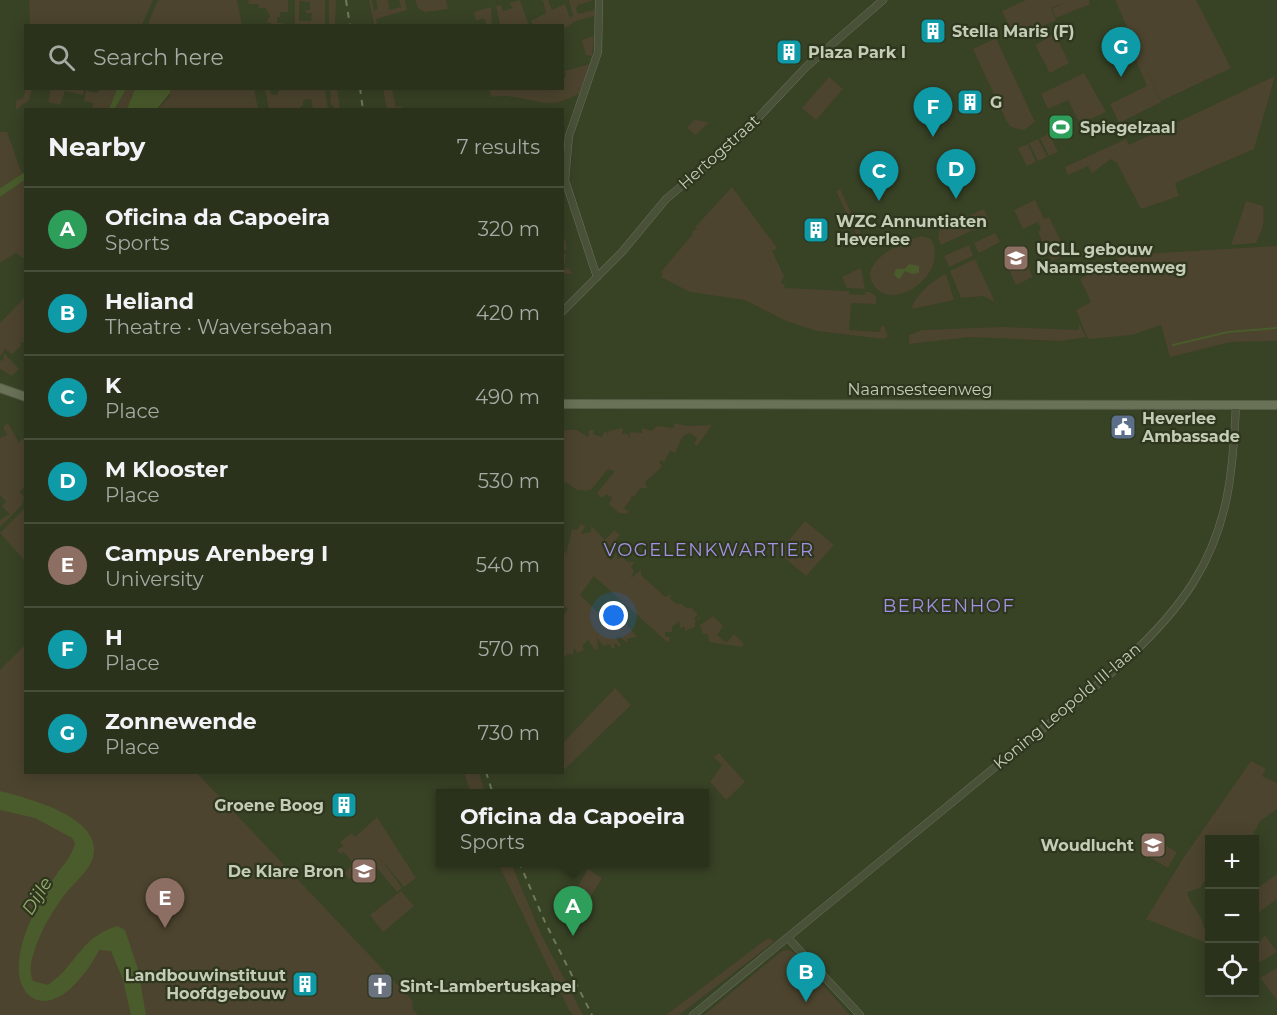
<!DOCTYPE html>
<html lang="en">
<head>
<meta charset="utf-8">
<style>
	:root { --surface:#2a321c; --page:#323a25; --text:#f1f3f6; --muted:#a5aaa3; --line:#464d3b; --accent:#ea580c }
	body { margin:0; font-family:Montserrat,sans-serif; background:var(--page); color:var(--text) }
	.controls { position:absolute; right:18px; bottom:18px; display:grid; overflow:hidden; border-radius:0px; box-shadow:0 3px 15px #0003 }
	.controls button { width:54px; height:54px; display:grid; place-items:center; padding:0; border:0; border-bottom:2px solid var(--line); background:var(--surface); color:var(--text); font:30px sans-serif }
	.you { position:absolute; left:614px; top:616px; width:21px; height:21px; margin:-15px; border:4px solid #fff; border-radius:50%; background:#1a73e8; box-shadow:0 0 0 9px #1a73e833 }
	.badge { display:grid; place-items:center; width:39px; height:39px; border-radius:50%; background:var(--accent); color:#fff; font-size:20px; font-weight:700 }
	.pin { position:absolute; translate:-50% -50px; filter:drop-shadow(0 2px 3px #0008) }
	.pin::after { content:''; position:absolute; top:32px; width:21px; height:18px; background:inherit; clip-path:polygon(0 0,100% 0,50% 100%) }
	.popup { position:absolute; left:436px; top:789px; width:273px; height:78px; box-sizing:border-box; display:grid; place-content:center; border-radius:0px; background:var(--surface); filter:drop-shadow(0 2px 4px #0005); font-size:20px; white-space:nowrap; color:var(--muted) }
	.popup b { font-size:22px; color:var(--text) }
	.popup::after { content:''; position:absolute; left:50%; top:100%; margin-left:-12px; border:12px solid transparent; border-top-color:var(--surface) }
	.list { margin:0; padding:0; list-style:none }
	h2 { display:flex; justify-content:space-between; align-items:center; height:78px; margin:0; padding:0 24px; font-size:26px }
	h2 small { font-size:20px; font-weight:400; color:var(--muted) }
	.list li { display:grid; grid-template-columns:39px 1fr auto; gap:18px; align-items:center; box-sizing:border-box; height:84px; padding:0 24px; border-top:2px solid var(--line) }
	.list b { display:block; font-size:22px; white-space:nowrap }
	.list p { margin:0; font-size:20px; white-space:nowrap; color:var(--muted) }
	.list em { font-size:20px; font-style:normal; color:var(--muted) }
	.icon { flex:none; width:33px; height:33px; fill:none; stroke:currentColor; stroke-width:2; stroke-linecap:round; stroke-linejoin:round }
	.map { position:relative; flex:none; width:1277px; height:1015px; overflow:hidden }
	.search { position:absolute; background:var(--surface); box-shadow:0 3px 15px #0003; left:24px; top:24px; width:540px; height:66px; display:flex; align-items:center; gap:15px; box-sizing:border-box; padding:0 21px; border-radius:0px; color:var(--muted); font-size:22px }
	.panel { position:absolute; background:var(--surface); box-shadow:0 3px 15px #0003; left:24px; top:108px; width:540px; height:666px; border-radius:0px }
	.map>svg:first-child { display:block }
	.green { fill:#4c442e; fill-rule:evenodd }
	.water { fill:#4a5b2c }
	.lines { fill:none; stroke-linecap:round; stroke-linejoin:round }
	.stream { stroke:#4a5b2c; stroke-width:2 }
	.minor-casing { stroke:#69725a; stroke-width:8 }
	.major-casing { stroke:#555e46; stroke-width:10 }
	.minor { stroke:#495139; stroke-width:7 }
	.major { stroke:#697157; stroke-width:8 }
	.rail { stroke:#6f795b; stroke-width:2; stroke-dasharray:6 6; stroke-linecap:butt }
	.labels { text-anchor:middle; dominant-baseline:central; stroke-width:4.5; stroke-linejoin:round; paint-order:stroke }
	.poi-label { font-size:16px; font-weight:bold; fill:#c4ccb6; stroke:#2e371e; text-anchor:start }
	.street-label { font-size:16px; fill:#c4ccb6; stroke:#2e371e }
	.neighbourhood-label { font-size:18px; letter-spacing:1.5px; fill:#a192e5; stroke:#2e371e }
	.water-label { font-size:18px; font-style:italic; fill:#98ac6e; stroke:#2e371e }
</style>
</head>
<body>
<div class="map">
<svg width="1277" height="1015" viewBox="0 0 1277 1015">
	<rect width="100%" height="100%" fill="#384225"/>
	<path class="green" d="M 29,0 L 153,0 L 142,25 L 30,25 Z
		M 158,0 L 237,0 L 242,25 L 147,26 Z
		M 248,0 L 288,0 L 288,12 L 280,12 L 280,17 L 277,17 L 277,22 L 288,25 L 272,25 L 271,23 L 267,22 L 270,16 L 266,8 L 259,8 L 258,4 L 249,4 Z
		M 295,0 L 325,0 L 325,25 L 295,25 ZM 299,1 L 310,2 L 310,10 L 306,10 L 306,13 L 312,13 L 311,21 L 299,21 Z
		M 329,0 L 336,0 L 335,25 L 329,25 Z
		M 369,0 L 372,0 L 374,11 L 378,9 L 376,0 L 388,0 L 389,10 L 401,7 L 399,0 L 405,0 L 407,10 L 376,19 L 377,25 L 374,25 Z
		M 415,0 L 446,0 L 448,9 L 424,12 L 418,8 Z
		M 520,0 L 529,25 L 500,25 L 496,6 L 501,5 L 503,11 L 513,8 L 509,3 Z
		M 540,0 L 548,0 L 552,10 L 565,4 L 570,18 L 573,16 L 569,0 L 594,0 L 578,5 L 576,9 L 578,14 L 594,10 L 594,16 L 576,21 L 563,29 L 562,26 L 533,25 L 531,21 L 546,13 L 543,1 Z
		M 1026,0 L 1089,0 L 1090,4 L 1056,18 L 1052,9 L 1064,3 L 1051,8 L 1056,20 L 1015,39 L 1002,11 Z
		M 1115,0 L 1196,0 L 1231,68 L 1161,101 L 1138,52 L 1161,102 L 1119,123 L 1110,104 L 1147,86 L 1133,53 L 1138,51 L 1136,47 L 1121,54 L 1115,41 L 1130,35 L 1133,40 Z
		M 491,7 L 492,25 L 487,25 L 484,18 L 476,21 L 474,12 Z
		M 1055,34 L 1069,63 L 1050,73 L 1035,45 Z
		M 594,36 L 592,56 L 586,55 L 582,40 Z
		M 996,38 L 1035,122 L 1024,130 L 1011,127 L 1007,122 L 973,49 Z
		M 590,64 L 579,94 C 571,97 561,103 552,103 C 531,103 514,93 491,97 L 490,89 L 562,88 L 563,78 L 566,77 L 565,71 Z
		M 1084,73 L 1106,112 L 1080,124 L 1068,100 L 1048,109 L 1041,94 Z
		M 1275,76 L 1254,149 L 1175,183 L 1179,196 L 1141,209 L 1117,163 L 1111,159 L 1092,173 L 1088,166 L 1068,175 L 1065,167 L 1126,139 L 1129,145 Z
		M 829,77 L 843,89 L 816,120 L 802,108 Z
		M 170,88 L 254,89 L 258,109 L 157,110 L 170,96 Z
		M 26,89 L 32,89 L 29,100 L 16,110 L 16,101 L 23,98 Z
		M 51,89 L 51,88 L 84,89 L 83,95 L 65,91 L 60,105 L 48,102 Z
		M 99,89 L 117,89 L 109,109 L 92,109 L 93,103 L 84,101 L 86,91 L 98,93 Z
		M 126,89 L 135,89 L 127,109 L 115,110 Z
		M 265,89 L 269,89 L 272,95 L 277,95 L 280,89 L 325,89 L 328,109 L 308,109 L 313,109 L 311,99 L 303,100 L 303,106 L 300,106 L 300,109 L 269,109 Z
		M 330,89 L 337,89 L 340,109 L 334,109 L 334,105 L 331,105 Z
		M 383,89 L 392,89 L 396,107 L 401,106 L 402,109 L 387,109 Z
		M 694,120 L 709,122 L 696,135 L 687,128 Z
		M 0,132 L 7,132 L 22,174 L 0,188 Z
		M 1049,134 L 1058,152 L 1049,156 L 1040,138 Z
		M 1038,139 L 1047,157 L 1038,161 L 1029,143 Z
		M 1028,144 L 1036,162 L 1027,166 L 1018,148 Z
		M 24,181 L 25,259 L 16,253 L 0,263 L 0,197 Z
		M 732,187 L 777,248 L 772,251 L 784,276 L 781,282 L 785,285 L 784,288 L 849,291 L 849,294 L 865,295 L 865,292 L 870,292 L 876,297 L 876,304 L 851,303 L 849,330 L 880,332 L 881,326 L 884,326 L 888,336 L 884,339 L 817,331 L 786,321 L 745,300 L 690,292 L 661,277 L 663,274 L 661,272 L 692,235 L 693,230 L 697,230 L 695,227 Z
		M 840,189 L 864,240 L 860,242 L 836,191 Z
		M 1035,200 L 1044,219 L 1049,217 L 1067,254 L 1052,261 L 1038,232 L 1041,230 L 1038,222 L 1023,229 L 1014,210 Z
		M 1246,201 L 1263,206 C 1265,221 1263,230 1256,243 L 1231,245 Z
		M 984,209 L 990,222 L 941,245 L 938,238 L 940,229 L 955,225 L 954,222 Z
		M 995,233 L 1000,242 L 979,253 L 974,243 Z
		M 922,236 L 931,239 C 952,279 880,320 870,276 C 869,257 905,240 922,236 Z
		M 565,239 L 567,250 L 563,250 L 563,253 L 566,254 L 564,269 L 569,268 L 572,274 L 564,274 L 563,284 L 563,240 Z
		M 969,245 L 973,256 L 949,267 L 944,256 Z
		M 1277,246 L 1277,341 L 1230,342 L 1170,357 L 1161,325 L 1132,335 L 1088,339 L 1076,310 L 1091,302 L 1080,279 L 1124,255 Z
		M 1022,255 L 1033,277 L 1016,285 L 1006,263 Z
		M 975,259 L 995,302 L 983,296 L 961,298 L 950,271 Z
		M 861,268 L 865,289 L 847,288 L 842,277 Z
		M 946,274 L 954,300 L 912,309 C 913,296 935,279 946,274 Z
		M 25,297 L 25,342 L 20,342 L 21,346 L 12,354 L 5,349 L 0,357 L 0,323 Z
		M 1079,323 L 1086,337 L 1061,341 L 970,337 L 909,344 L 909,335 L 922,330 L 1002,327 L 1079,330 Z
		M 4,353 L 19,369 L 12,376 L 0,369 L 0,360 L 3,361 Z
		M 8,423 L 19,443 L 22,438 L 25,441 L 25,486 L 19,492 L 24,497 L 22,505 L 0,527 L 0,520 L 10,514 L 2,506 L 6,502 L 0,495 L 0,438 L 7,435 L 3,427 Z
		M 674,423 L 687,426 L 712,425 L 697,446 L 694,444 L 697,438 L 690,433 L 683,436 L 675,453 L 670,451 L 664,462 L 661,460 L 659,463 L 662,466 L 660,469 L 645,482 L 647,488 L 640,488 L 635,496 L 630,496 L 632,498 L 624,508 L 629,512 L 627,514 L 619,513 L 609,504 L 612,498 L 606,494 L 602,498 L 597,493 L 615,471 L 608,469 L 591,490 L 586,490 L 585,493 L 584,490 L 577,490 L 565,482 L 563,485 L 563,430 L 577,430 L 588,437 L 589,430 L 594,430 L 593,434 L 602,437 L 604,432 L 607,432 L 607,437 L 609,431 L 623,428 L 622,434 L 628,434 L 630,439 L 630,432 L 642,433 L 642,428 L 651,431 L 657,426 L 674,428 Z
		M 25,508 L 25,561 L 0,533 Z
		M 805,521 L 834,545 L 806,576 L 781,555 L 781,549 Z
		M 581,524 L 585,526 L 581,534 L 591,532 L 591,526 L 605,540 L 614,530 L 620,535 L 610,547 L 613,551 L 609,556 L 610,560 L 611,561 L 617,552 L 617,559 L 627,555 L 624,559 L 628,562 L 630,560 L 629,564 L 632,561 L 634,563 L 631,567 L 634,571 L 631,578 L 641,570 L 641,575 L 665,597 L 671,594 L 670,599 L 678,605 L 680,603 L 688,609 L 690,607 L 698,614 L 694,619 L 696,621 L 699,616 L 701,617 L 695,622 L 695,627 L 685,631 L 685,627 L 682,627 L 681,631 L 679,621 L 672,627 L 672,632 L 665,632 L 665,637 L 670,637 L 669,642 L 667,642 L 594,576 L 580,595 L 615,630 L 624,621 L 637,637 L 628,638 L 627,643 L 619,636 L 616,638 L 621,645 L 619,647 L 614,643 L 615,648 L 612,648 L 610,644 L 603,646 L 597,638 L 598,649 L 595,650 L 588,640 L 582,646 L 584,650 L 577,653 L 574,647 L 573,655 L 568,654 L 563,658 L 563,616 L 568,609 L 563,605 L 563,549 L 566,554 L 572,529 L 577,530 Z
		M 713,616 L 723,626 L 717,635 L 726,643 L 734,634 L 744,644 L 742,647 L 709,642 L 708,634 L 703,634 L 700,625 Z
		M 25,645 L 26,772 L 197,773 L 413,1001 L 412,1008 L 418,1015 L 0,1015 L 0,670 Z
		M 615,688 L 631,705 L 563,771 L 563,743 Z
		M 719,753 L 745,782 L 726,800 L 710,782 L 722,765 L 714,757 Z
		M 1251,761 L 1266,769 L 1262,776 L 1277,783 L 1277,809 L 1260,821 L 1251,839 L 1210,840 L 1209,874 L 1200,888 L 1187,892 C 1190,906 1203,914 1204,929 L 1209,931 L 1209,944 L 1146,919 L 1184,857 Z
		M 464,773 L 479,773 L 485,793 L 471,793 Z
		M 377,817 L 416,878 L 404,887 L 381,859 L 402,888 L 397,892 L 374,864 L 349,879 L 344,873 L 354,864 L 344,852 L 340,854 L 337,850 L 343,846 L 340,842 L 351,833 L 355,837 Z
		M 1149,836 L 1177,852 L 1168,868 L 1140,852 Z
		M 498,863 L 511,863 L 540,932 L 583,1015 L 573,1015 L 569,1010 Z
		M 588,869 L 602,878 L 584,908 L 570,900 Z
		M 1277,874 L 1277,899 L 1255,915 L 1255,890 Z
		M 401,891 L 414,906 L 383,932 L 370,915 Z
		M 1265,935 L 1277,952 L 1260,962 L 1255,960 L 1255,947 Z
		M 768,938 L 775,941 L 679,1015 L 666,1015 Z
		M 788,950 L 793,952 L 850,1015 L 704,1015 L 782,951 Z
		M 1277,968 L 1277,1000 L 1260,978 Z"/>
	<path class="water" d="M 117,89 L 126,89 L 115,109 L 109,109 Z
		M 135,89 L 170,89 L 170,93 L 157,109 L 127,109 Z
		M 25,172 L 25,180 L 0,197 L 0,188 Z
		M 909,264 L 919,266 L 919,273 L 912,274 L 905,271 L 900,279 L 897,278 L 894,274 L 896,269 L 905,269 Z
		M 0,791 C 27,798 104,817 93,857 C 90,871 71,885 63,897 C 52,912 42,929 36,946 C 32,958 28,969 33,981 L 48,985 C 79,963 78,939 117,926 L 125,930 L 138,969 L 146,1015 L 131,1015 L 123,980 L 111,951 L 99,950 C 89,971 58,1014 31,997 C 0,972 35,906 54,878 C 61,867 72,857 75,843 L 72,838 L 35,818 L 0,810 Z"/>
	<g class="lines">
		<path class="stream" d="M 1173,345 L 1228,332 L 1277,328"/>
		<g class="minor-casing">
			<path id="minor" d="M 597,277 L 565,180 L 569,136 L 598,52 L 599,0
				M 562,312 L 622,252 L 666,199 L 738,139 L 806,67 L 883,0
				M 788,938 L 860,1015
				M 693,1015 C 797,930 901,844 1005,759 C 1067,708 1150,651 1193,583 C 1229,526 1233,470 1236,405"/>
		</g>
		<g class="major-casing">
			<path id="major" d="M 0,388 L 26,397
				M 562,404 L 1277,405"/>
		</g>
		<use href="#minor" class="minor"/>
		<use href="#major" class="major"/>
		<path class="rail" d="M 346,0 L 350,26
			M 360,88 L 363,110
			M 486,772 L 493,794
			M 519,862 L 545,922 L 592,1015"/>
	</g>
	<defs>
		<g id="building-square" transform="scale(1.35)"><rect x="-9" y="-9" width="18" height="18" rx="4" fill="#0f9aa8" stroke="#2e371e"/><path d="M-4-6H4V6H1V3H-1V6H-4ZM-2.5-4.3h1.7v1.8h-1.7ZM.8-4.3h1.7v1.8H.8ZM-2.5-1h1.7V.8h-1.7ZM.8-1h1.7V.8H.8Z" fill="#fff"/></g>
		<g id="stadium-square" transform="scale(1.35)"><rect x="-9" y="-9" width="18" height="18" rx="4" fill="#2e9e5b" stroke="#2e371e"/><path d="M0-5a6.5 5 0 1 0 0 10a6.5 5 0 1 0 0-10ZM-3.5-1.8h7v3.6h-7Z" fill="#fff"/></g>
		<g id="university-square" transform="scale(1.35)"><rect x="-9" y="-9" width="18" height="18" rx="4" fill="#8d6e63" stroke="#2e371e"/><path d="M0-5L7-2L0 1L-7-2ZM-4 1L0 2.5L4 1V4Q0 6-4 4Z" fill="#fff"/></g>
		<g id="civic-square" transform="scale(1.35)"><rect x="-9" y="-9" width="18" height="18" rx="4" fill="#5c6f8a" stroke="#2e371e"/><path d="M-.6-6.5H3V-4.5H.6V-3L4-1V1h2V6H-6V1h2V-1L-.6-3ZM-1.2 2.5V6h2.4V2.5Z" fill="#fff"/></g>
		<g id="school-square" transform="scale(1.35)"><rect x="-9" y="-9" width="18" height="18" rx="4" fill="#8d6e63" stroke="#2e371e"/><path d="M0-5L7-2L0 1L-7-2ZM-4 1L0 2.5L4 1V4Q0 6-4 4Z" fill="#fff"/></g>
		<g id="church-square" transform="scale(1.35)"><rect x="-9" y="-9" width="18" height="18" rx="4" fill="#6b7280" stroke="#2e371e"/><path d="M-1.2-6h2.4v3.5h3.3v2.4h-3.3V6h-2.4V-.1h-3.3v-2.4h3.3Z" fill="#fff"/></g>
	</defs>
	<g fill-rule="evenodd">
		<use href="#building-square" x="933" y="31"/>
		<use href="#building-square" x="789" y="52"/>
		<use href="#building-square" x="970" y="102"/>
		<use href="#stadium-square" x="1061" y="127"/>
		<use href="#building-square" x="816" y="230"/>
		<use href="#university-square" x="1016" y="258"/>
		<use href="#civic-square" x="1123" y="427"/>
		<use href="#building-square" x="344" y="805"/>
		<use href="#school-square" x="1153" y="845"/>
		<use href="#school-square" x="364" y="871"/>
		<use href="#building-square" x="305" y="984"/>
		<use href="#church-square" x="380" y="986"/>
	</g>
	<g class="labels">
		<g class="poi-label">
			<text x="952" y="31">Stella Maris (F)</text>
			<text x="808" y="52">Plaza Park I</text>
			<text x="990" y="102">G</text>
			<text x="1080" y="127">Spiegelzaal</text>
			<text x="836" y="221">WZC Annuntiaten<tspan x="836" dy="18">Heverlee</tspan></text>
			<text x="1036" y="249">UCLL gebouw<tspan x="1036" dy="18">Naamsesteenweg</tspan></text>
			<text x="1142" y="418">Heverlee<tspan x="1142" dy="18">Ambassade</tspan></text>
			<text x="324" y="805" text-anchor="end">Groene Boog</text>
			<text x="1134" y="845" text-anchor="end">Woudlucht</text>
			<text x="344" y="871" text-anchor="end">De Klare Bron</text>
			<text x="286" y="975" text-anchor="end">Landbouwinstituut<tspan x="286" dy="18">Hoofdgebouw</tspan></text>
			<text x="400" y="986">Sint-Lambertuskapel</text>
		</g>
		<g class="street-label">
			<text transform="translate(719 152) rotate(-42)">Hertogstraat</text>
			<text x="920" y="389">Naamsesteenweg</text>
			<text transform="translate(1067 706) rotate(-40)">Koning Leopold III-laan</text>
		</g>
		<g class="neighbourhood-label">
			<text x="709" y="550">VOGELENKWARTIER</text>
			<text x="949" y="606">BERKENHOF</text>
		</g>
		<g class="water-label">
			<text transform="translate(37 896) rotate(-58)">Dijle</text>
		</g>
	</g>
</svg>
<div class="controls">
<button>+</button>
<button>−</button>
<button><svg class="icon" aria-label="locate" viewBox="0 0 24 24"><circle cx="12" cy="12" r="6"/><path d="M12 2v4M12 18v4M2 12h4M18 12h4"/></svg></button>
</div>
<div class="you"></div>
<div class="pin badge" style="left:573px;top:936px;background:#2e9e5b">A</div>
<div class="popup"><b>Oficina da Capoeira</b>Sports</div>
<div class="pin badge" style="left:806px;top:1002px;background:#0f9aa8">B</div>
<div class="pin badge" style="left:879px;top:201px;background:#0f9aa8">C</div>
<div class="pin badge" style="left:956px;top:199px;background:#0f9aa8">D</div>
<div class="pin badge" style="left:165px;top:928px;background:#8d6e63">E</div>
<div class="pin badge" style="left:933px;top:137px;background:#0f9aa8">F</div>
<div class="pin badge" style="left:1121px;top:77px;background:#0f9aa8">G</div>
<div class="search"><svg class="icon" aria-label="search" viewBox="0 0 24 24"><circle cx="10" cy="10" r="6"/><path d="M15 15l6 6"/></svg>Search here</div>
<section class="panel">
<h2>Nearby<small>7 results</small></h2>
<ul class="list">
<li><span class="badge" style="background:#2e9e5b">A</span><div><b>Oficina da Capoeira</b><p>Sports</p></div><em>320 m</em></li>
<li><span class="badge" style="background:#0f9aa8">B</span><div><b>Heliand</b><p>Theatre · Waversebaan</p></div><em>420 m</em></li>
<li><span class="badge" style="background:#0f9aa8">C</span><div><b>K</b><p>Place</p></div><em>490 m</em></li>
<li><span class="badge" style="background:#0f9aa8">D</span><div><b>M Klooster</b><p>Place</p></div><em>530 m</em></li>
<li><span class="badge" style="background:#8d6e63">E</span><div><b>Campus Arenberg I</b><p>University</p></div><em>540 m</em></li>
<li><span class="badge" style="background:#0f9aa8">F</span><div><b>H</b><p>Place</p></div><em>570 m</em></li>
<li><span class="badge" style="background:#0f9aa8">G</span><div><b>Zonnewende</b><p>Place</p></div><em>730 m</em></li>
</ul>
</section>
</div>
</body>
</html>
